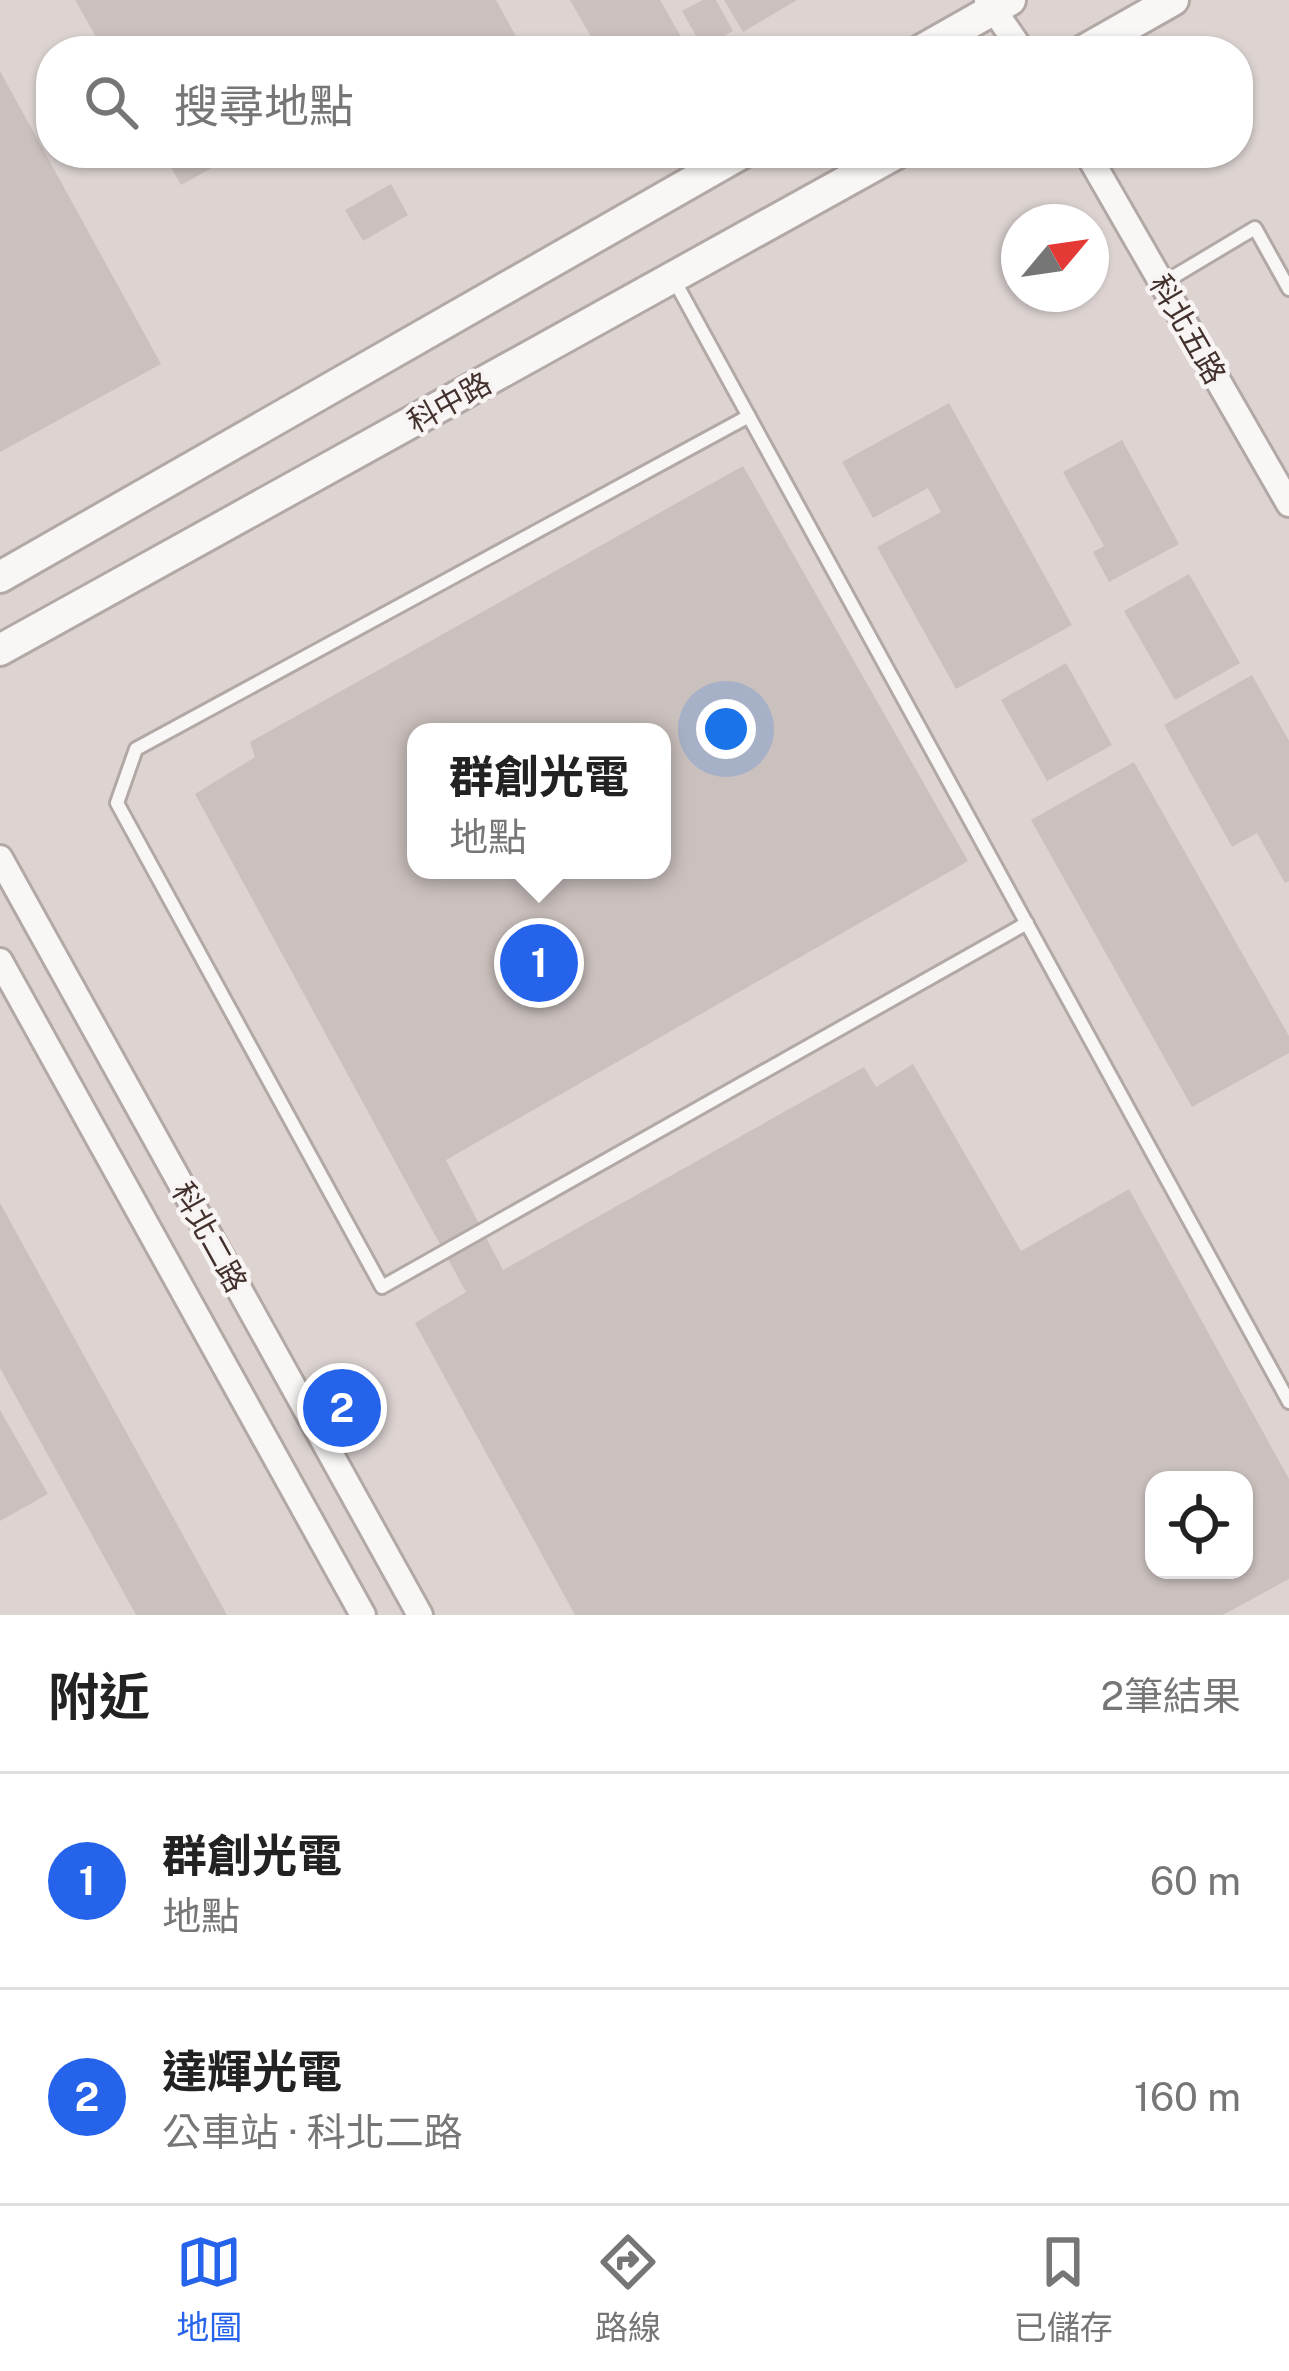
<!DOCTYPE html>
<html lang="zh-TW">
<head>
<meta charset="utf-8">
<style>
	:root { --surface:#fff; --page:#f6f6f6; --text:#222; --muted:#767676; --line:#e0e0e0; --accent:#2563eb }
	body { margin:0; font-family:"Public Sans","Noto Sans TC",sans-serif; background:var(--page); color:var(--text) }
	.controls { position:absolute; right:36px; bottom:36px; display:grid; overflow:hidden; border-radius:24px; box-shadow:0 3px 9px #0004 }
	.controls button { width:108px; height:108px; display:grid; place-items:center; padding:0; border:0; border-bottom:3px solid var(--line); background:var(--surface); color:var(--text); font:60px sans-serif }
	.compass { position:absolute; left:1001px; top:204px; width:108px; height:108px; border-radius:50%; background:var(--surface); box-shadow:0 3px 9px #0004; rotate:61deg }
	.you { position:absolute; left:726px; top:729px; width:42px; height:42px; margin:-30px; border:9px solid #fff; border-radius:50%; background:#1a73e8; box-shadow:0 0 0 18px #1a73e833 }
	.badge { display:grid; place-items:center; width:78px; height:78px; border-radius:50%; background:var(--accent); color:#fff; font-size:39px; font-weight:700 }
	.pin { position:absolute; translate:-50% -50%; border:6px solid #fff; box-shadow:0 3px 12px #0006 }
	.popup { position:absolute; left:407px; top:723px; width:264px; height:156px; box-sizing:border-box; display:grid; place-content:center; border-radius:24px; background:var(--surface); filter:drop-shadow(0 3px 9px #0005); font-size:39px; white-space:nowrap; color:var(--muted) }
	.popup b { font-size:45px; color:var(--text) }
	.popup::after { content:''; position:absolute; left:50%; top:100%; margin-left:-24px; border:24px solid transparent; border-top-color:var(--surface) }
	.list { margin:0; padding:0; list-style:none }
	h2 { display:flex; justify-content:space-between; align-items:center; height:156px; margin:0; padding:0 48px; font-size:51px }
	h2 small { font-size:39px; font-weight:400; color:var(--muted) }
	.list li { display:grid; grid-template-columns:78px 1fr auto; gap:36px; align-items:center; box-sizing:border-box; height:216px; padding:0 48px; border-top:3px solid var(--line) }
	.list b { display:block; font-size:45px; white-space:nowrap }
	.list p { margin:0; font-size:39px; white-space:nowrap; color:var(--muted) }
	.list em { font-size:39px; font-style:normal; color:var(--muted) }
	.icon { flex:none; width:66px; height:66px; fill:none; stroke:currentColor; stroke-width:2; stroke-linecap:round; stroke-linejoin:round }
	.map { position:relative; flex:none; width:1289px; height:1615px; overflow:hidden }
	.search { position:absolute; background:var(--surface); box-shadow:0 3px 9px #0004; left:36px; right:36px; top:36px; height:132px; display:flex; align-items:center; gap:30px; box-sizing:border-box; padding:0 42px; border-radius:48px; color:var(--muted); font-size:45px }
	.sheet { height:588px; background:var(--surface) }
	nav { display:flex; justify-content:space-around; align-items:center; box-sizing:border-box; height:168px; border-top:3px solid var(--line); background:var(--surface); font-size:33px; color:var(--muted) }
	nav a { display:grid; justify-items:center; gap:6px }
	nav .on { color:var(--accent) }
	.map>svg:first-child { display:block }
	.built { fill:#ddd4d2; fill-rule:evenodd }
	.building { fill:#cac0be; fill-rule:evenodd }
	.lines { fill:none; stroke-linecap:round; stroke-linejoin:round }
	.service-casing { stroke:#b2a8a5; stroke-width:18 }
	.minor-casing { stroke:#b2a8a5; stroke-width:30 }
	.tertiary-casing { stroke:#b2a8a5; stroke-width:36 }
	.service { stroke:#f9f7f6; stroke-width:12 }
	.minor { stroke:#f9f7f6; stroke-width:24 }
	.tertiary { stroke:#f9f7f6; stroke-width:30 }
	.labels { text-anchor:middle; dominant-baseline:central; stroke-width:9; stroke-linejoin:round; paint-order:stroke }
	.street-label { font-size:30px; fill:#42312c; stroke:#f8f4f3 }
</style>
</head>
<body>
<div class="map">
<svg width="1289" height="1615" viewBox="0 0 1289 1615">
	<rect width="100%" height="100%" fill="#ebe5e4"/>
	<path class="built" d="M 0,0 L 1289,0 L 1289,1615 L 0,1615 ZM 51,51 L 1238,51 L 1238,153 L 51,153 ZM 1019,222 L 1091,222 L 1091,294 L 1019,294 ZM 416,732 L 662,732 L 662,870 L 416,870 ZM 1154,1480 L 1244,1480 L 1244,1570 L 1154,1570 Z"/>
	<path class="building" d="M 75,0 L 496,0 L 524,51 L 104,51 Z
		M 570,0 L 660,0 L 689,51 L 599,51 Z
		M 703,0 L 716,0 L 733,31 L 703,48 L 682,11 Z
		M 724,0 L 797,0 L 743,32 Z
		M 0,71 L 161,364 L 0,452 Z
		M 163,153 L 239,153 L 181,185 Z
		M 391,184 L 408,215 L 363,241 L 345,210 Z
		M 949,403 L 1072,625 L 956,689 L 877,547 L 941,512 L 928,488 L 873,518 L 842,462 Z
		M 1122,440 L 1179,544 L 1109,582 L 1093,552 L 1104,546 L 1063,472 Z
		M 743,466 L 968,861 L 446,1160 L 503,1270 L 864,1067 L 876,1087 L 913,1064 L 1021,1251 L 1129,1189 L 1289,1479 L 1289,1579 L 1223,1615 L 575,1615 L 415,1323 L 466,1292 L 195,794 L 255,757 L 250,742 ZM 416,732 L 662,732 L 662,870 L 416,870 ZM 1154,1480 L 1244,1480 L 1244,1570 L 1154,1570 Z
		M 1189,574 L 1240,663 L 1175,700 L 1124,611 Z
		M 1066,663 L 1112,745 L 1047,781 L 1001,700 Z
		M 1252,675 L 1289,741 L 1289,881 L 1285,883 L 1257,833 L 1232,847 L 1164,725 Z
		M 1134,762 L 1289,1036 L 1289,1053 L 1192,1107 L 1031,820 Z
		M 0,1203 L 227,1615 L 136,1615 L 0,1368 Z
		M 0,1410 L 48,1494 L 0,1521 Z"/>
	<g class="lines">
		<g class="service-casing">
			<path id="service" d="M 673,278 L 1289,1402
				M 1163,283 L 1255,228 L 1289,289
				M 749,416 L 136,749 L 117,803 L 382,1287 L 1027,923"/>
		</g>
		<g class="minor-casing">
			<path id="minor" d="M 987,0 L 1022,51
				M 1087,153 L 1289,504
				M 0,858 L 420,1615
				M 0,961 L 363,1615"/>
		</g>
		<g class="tertiary-casing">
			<path id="tertiary" d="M 920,51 L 1010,0
				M 1083,51 L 1173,0
				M 0,577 L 742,153
				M 0,650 L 897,153"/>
		</g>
		<use href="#service" class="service"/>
		<use href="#minor" class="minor"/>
		<use href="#tertiary" class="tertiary"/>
	</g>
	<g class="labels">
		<g class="street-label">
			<text transform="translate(1188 329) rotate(60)">科北五路</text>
			<text transform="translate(449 402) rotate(-29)">科中路</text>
			<text transform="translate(210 1237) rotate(61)">科北二路</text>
		</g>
	</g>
</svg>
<div class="controls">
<button><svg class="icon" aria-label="locate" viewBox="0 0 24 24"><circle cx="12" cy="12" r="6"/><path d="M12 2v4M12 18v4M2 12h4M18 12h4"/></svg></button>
</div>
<svg class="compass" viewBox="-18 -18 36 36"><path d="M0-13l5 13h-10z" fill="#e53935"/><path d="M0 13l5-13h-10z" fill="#767676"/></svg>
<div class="you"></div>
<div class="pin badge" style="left:539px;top:963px">1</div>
<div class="popup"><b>群創光電</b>地點</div>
<div class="pin badge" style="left:342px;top:1408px">2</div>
<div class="search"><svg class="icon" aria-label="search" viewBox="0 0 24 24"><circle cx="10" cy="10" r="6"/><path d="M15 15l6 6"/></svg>搜尋地點</div>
</div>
<section class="sheet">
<h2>附近<small>2筆結果</small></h2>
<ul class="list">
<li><span class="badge">1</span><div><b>群創光電</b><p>地點</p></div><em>60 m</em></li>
<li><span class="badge">2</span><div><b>達輝光電</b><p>公車站 · 科北二路</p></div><em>160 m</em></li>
</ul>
</section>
<nav>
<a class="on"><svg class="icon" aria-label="map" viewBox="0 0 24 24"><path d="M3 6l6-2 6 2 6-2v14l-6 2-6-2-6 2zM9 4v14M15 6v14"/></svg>地圖</a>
<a><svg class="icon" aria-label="directions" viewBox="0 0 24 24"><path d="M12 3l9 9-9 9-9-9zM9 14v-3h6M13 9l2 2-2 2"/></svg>路線</a>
<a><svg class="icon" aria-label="saved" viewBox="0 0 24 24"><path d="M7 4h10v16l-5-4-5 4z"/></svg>已儲存</a>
</nav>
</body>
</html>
